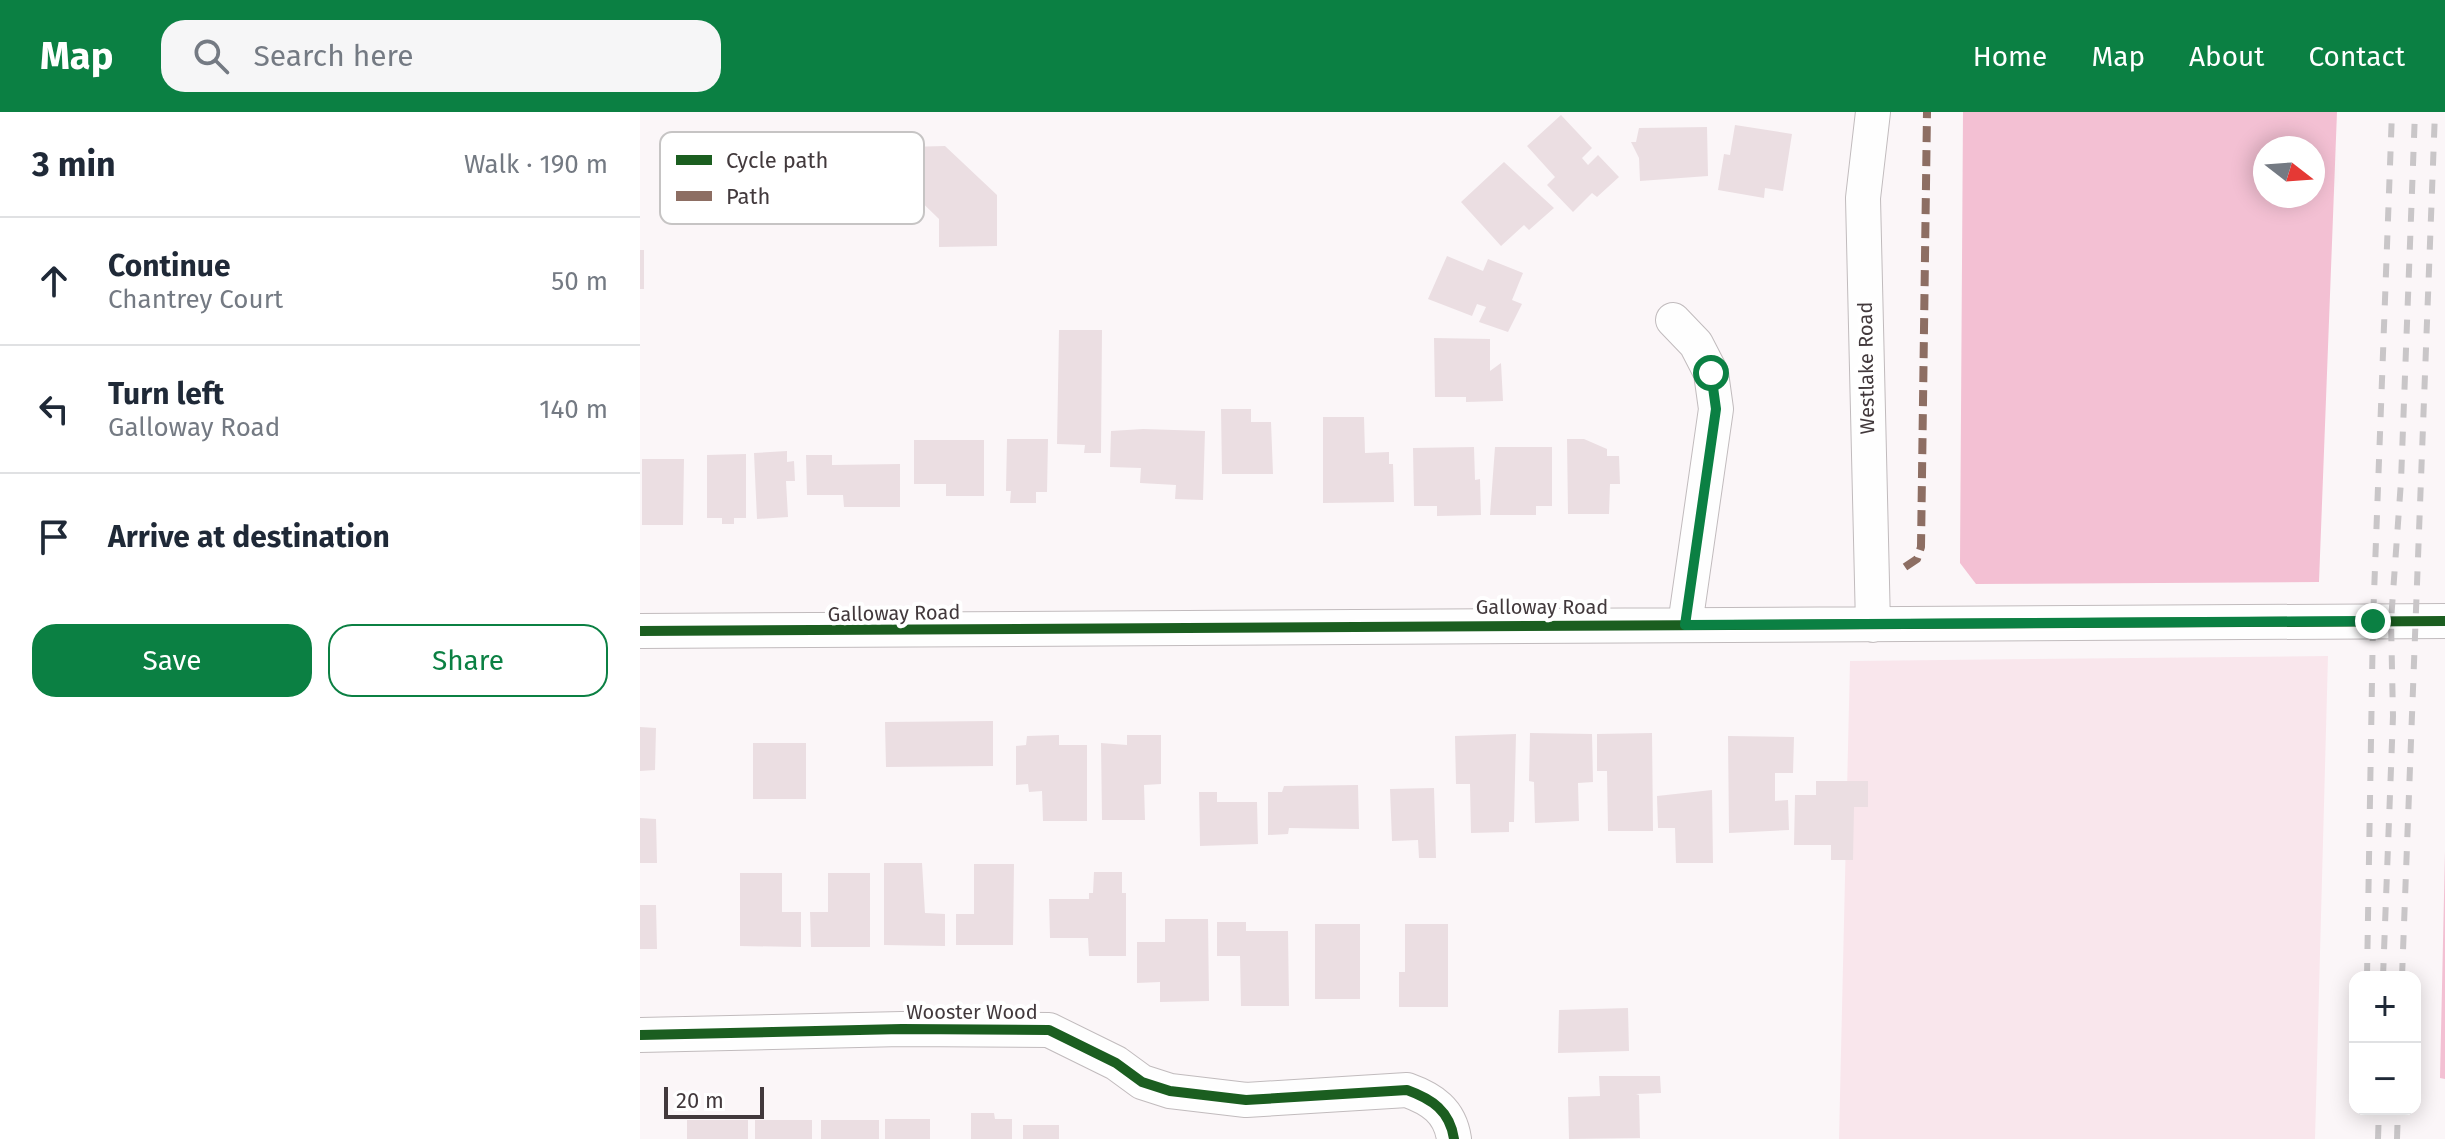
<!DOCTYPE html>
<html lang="en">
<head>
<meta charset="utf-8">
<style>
	:root { --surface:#fff; --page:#f6f6f7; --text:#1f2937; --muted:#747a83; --line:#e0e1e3; --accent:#0b8043 }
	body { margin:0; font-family:"Fira Sans",sans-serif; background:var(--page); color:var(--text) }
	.controls { position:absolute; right:24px; bottom:24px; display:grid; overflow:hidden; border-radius:16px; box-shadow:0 4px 20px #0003 }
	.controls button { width:72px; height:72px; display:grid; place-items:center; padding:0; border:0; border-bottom:2px solid var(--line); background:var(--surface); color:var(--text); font:40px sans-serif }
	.compass { position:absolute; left:1613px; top:24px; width:72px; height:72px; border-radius:50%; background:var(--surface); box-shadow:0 4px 20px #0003; rotate:107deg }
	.scale { position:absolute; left:24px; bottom:20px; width:100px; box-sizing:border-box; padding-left:8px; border:4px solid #42393c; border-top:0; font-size:22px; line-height:28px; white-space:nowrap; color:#42393c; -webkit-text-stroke:6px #fff; paint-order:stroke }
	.stop { position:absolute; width:24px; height:24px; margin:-18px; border:6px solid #0b8043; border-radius:50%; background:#fff }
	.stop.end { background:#0b8043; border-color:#fff; box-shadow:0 2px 8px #0008 }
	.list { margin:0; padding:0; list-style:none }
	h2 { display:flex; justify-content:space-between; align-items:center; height:104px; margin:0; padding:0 32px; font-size:34px }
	h2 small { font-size:26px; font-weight:400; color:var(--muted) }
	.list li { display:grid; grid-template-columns:52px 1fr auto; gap:24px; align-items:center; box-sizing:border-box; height:128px; padding:0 32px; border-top:2px solid var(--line) }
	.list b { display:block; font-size:30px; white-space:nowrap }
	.list p { margin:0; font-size:26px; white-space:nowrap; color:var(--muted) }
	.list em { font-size:26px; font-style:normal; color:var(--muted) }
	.actions { display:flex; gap:16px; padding:24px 32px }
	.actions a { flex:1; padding:18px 0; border:2px solid var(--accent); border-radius:24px; text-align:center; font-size:28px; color:var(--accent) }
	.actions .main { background:var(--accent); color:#fff }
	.icon { flex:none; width:44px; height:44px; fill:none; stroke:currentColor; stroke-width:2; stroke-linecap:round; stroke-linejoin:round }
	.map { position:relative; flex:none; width:1805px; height:1027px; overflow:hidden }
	header { display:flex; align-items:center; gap:48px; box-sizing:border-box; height:112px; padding:0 40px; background:var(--accent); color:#fff }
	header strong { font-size:38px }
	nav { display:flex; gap:44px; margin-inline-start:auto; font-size:28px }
	.search { width:560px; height:72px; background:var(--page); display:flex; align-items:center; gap:20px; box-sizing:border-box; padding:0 28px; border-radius:24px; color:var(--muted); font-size:30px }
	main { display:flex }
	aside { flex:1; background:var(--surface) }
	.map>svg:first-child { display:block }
	.green { fill:#f9e6ec }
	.forest { fill:#f3c0d3; fill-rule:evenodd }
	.building { fill:#ebdee2 }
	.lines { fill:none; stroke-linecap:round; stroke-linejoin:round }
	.minor-casing { stroke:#c1bbbd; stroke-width:36 }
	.minor { stroke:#fefefe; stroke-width:34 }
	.rail { stroke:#c9c6c8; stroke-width:6; stroke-dasharray:14 14; stroke-linecap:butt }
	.quiet { stroke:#8d6e63; stroke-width:8; stroke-dasharray:16 8; stroke-linecap:butt }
	.cycleway-casing { stroke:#fff; stroke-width:15 }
	.cycleway { stroke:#1b5e20; stroke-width:10 }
	.route { stroke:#0b8043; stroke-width:10 }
	.labels { text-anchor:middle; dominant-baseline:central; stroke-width:8; stroke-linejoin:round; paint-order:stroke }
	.street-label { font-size:20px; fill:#42393c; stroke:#fff }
	.key { fill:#fff; stroke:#c6c4c4; stroke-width:2 }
	.key-label { font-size:22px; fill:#42393c }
</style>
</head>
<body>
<header>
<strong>Map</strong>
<div class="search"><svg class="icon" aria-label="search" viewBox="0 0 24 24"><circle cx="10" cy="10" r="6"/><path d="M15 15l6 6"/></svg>Search here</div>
<nav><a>Home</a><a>Map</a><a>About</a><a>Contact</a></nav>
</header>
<main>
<aside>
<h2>3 min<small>Walk · 190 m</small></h2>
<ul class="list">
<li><svg class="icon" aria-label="ahead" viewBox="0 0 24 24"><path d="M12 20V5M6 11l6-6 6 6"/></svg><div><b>Continue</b><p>Chantrey Court</p></div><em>50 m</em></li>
<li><svg class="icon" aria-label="left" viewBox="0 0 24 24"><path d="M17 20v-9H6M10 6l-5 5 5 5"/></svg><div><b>Turn left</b><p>Galloway Road</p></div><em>140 m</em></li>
<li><svg class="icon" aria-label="arrive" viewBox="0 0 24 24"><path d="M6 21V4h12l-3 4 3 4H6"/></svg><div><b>Arrive at destination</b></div></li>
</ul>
<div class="actions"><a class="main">Save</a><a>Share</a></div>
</aside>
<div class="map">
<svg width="1805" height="1027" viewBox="0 0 1805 1027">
	<rect width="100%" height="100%" fill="#fbf6f8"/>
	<path class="green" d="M 1688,544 L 1675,1027 L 1199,1027 L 1210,549 Z"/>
	<path class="forest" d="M 1323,0 L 1697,0 L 1679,470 L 1336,472 L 1320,451 ZM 1625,36 L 1673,36 L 1673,84 L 1625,84 Z
		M 1805,739 L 1805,967 L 1800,966 Z"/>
	<path class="building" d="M 921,3 L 952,36 L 942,46 L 948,53 L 958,43 L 979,65 L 957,85 L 952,81 L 933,100 L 907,73 L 915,65 L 887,34 Z
		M 1095,13 L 1152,22 L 1143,79 L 1125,76 L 1124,86 L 1078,78 L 1084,42 L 1090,43 Z
		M 1067,15 L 1068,64 L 1000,69 L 999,46 L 991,30 L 996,30 L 999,16 Z
		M 305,34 L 357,83 L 357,134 L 299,135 L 299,107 L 266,75 L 266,35 Z
		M 864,50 L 914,96 L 889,118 L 884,113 L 861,134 L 821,90 Z
		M 0,138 L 4,138 L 4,177 L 0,177 Z
		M 807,144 L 843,159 L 848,147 L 883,161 L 872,188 L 882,192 L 868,220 L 839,210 L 846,195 L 837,192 L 832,204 L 788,187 Z
		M 419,218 L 462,218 L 461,341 L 444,341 L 445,333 L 417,332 Z
		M 794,226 L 850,227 L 850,259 L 861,251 L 863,289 L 826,290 L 826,285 L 795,285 Z
		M 581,297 L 611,297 L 611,310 L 631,310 L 633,362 L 582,362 Z
		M 683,305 L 724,305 L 725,341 L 749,340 L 749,352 L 753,352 L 754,390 L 683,391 Z
		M 503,317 L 565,319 L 563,388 L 535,387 L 536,373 L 500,371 L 501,356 L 470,355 L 471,319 Z
		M 367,327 L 408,327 L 407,380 L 396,380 L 396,391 L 370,391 L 371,379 L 366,379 Z
		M 927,327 L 944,327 L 967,337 L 967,344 L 979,344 L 980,372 L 970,372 L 969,402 L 928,402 Z
		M 274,328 L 344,328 L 344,384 L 306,384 L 306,372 L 274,372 Z
		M 834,335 L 835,368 L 840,367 L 841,403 L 797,404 L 797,394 L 774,394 L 773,336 Z
		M 855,335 L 912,335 L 912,394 L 896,394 L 896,403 L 850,403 Z
		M 147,339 L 147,350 L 154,349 L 155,369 L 146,369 L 148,405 L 117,407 L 114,341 Z
		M 106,342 L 106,406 L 94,406 L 94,412 L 82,412 L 82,406 L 67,406 L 67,343 Z
		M 166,343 L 192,343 L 192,353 L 260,352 L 260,395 L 204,395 L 203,383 L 167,383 Z
		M 2,347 L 44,347 L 43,413 L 2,413 Z
		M 353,609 L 353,654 L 246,655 L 245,610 Z
		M 0,615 L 16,616 L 15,658 L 0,659 Z
		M 890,621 L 952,622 L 953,670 L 938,671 L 939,709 L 895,711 L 894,670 L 889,669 Z
		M 1012,621 L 1013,719 L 968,719 L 967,659 L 957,659 L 957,622 Z
		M 876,622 L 874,710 L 869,710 L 869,720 L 831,721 L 830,672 L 816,672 L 815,624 Z
		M 419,623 L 419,633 L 447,633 L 447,709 L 403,709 L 402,679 L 389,680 L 388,672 L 376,673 L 376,634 L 386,633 L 387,624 Z
		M 487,623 L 521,623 L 521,672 L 504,673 L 505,708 L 462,708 L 461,631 L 487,633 Z
		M 1088,624 L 1154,625 L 1153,661 L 1135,661 L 1135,689 L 1148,688 L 1149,718 L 1089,721 Z
		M 113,631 L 166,631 L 166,687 L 113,687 Z
		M 1176,669 L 1228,669 L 1228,695 L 1214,695 L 1213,748 L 1191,748 L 1191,733 L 1154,733 L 1155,683 L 1176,683 Z
		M 718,673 L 719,717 L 649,716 L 648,722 L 628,723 L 628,680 L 642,680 L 644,674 Z
		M 794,676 L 796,746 L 779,746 L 778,728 L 752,729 L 750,677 Z
		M 1072,678 L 1073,751 L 1036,751 L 1035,716 L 1018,716 L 1017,684 Z
		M 559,680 L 577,680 L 577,690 L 617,690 L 618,732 L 560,734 Z
		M 0,706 L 16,707 L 17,751 L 0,751 Z
		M 244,751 L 282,751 L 285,801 L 305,802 L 305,834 L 244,833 Z
		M 334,752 L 374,752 L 373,833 L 316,833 L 316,802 L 334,802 Z
		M 454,760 L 482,760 L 482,781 L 486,781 L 486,844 L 449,844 L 448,826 L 410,826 L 409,787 L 449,787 L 449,781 L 453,781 Z
		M 100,761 L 142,761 L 142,800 L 161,800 L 161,835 L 100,834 Z
		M 188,761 L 230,761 L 230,835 L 171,835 L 170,800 L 188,800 Z
		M 0,793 L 16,793 L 17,837 L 0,837 Z
		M 525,807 L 568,807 L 569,889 L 520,890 L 520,870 L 497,871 L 497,830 L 525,830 Z
		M 577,810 L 606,810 L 606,819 L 648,819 L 649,894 L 601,894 L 600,844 L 577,844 Z
		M 675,812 L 720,812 L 720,887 L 675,887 Z
		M 765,812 L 808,812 L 808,895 L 759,895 L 759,860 L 765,860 Z
		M 988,896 L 989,939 L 918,941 L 919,898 Z
		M 959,964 L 1020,964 L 1021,981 L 996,982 L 999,983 L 1000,1026 L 929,1027 L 928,985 L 960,984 Z
		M 331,1001 L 354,1001 L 355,1007 L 372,1007 L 372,1027 L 331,1027 Z
		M 245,1007 L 290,1007 L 290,1027 L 245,1027 Z
		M 47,1008 L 108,1008 L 108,1027 L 47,1027 Z
		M 115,1008 L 172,1008 L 172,1027 L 115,1027 Z
		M 181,1008 L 239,1008 L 239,1027 L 181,1027 Z
		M 383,1013 L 419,1013 L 419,1027 L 383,1027 Z"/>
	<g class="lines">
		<g class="minor-casing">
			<path id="minor" d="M 1233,0 L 1223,86 L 1233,513
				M 1033,208 L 1056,232 L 1071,261 L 1076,297 L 1045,513
				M 0,519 L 1805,509
				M 0,923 L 262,917 L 409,918 L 476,951 L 502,970 L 530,979 L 606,988 L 767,978 C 792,987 810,999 814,1027"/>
		</g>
		<use href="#minor" class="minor"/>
		<path class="rail" d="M 1727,865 L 1733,509 L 1752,0
			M 1743,865 L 1753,604 L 1751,509 L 1761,369 L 1775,0
			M 1762,865 L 1795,0
			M 1738,1027 L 1739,997
			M 1757,1027 L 1758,997"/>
		<path class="quiet" d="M 1265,455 L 1277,447 L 1281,435 L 1287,0"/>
		<g class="cycleway-casing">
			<path id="cycleway" d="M 0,519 L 1805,509
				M 0,923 L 262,917 L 409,918 L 476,951 L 502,970 L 530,979 L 606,988 L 767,978 C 792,987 810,999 814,1027"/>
		</g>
		<use href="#cycleway" class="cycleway"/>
	</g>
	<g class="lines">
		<path class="route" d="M 1071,261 L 1076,297 L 1045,513 L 1733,509"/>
	</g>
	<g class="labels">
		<g class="street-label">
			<text transform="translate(1226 256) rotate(-91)">Westlake Road</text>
			<text x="902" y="495">Galloway Road</text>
			<text transform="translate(254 501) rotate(-1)">Galloway Road</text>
			<text x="332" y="900">Wooster Wood</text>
		</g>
	</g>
	<rect x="20" y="20" width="264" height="92" rx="12" class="key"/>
	<rect x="36" y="43" width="36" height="10" fill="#1b5e20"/>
	<rect x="36" y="79" width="36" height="10" fill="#8d6e63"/>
	<g class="key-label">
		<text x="86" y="56">Cycle path</text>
		<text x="86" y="92">Path</text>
	</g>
</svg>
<div class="controls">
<button>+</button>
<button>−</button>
</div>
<svg class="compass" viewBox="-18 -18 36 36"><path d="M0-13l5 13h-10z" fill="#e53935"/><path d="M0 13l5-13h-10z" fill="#747a83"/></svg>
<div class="scale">20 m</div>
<div class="stop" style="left:1071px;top:261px"></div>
<div class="stop end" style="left:1733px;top:509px"></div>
</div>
</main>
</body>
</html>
